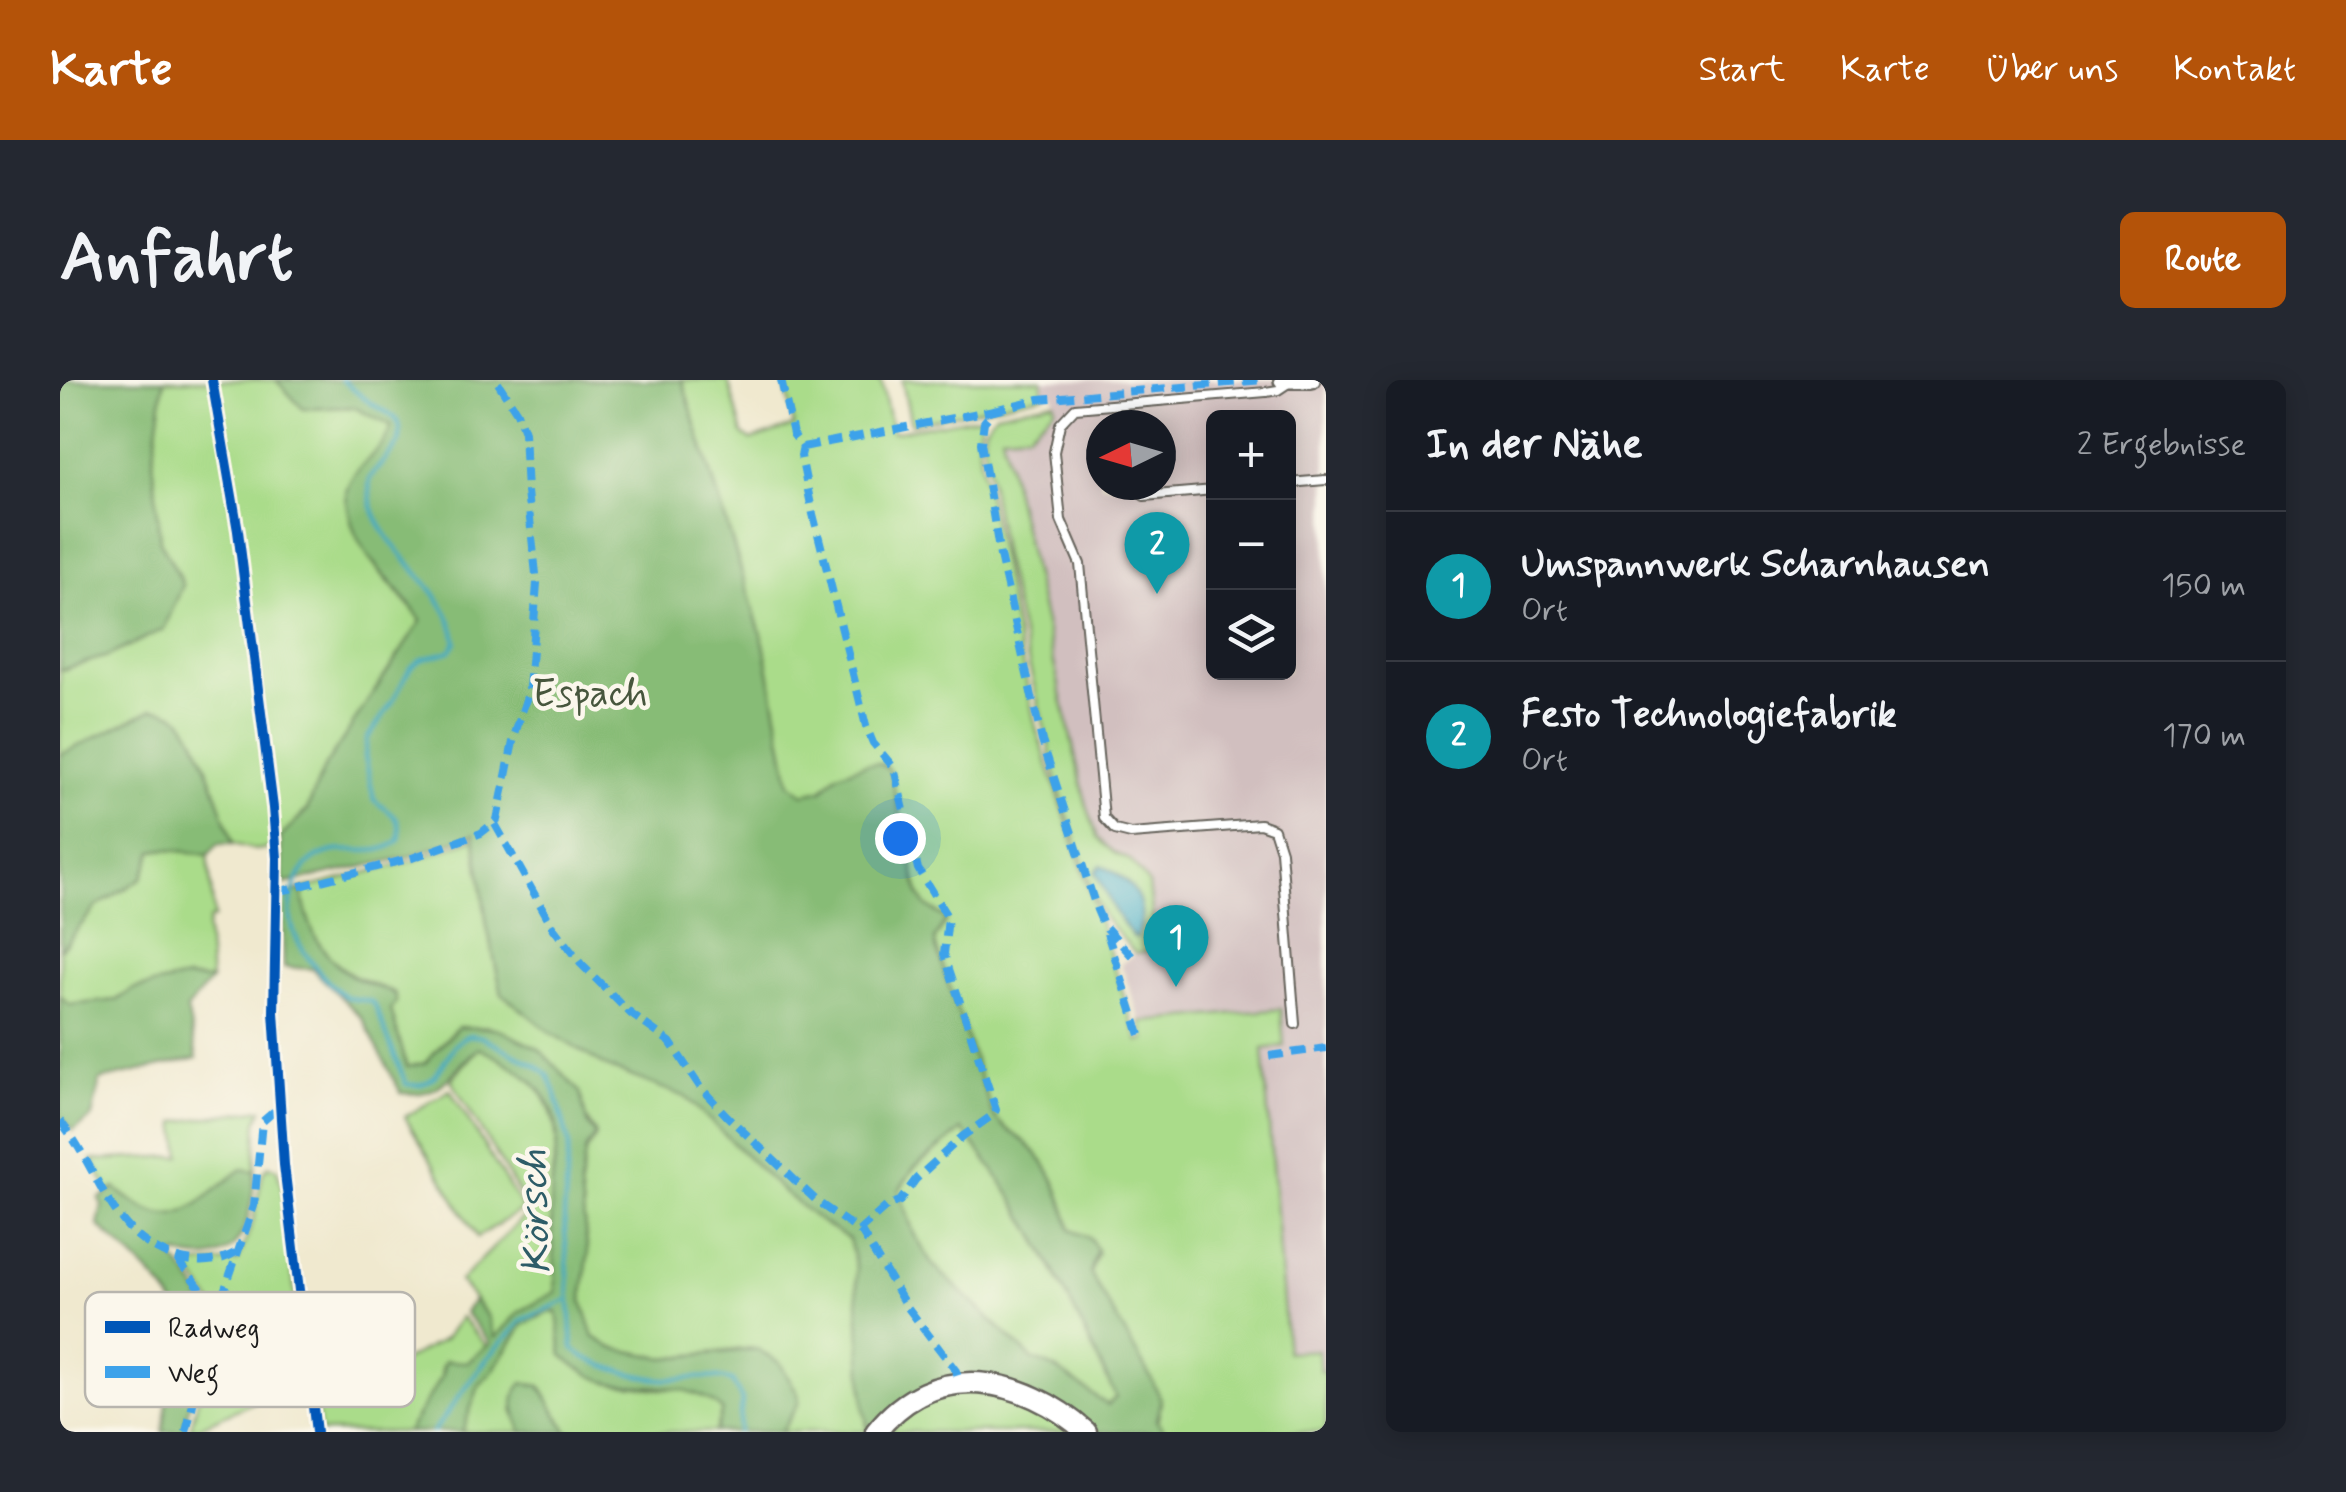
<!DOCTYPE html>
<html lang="de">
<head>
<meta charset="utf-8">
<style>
	:root { --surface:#171b24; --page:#242831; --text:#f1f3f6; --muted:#9ea1a6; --line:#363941; --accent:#b45309 }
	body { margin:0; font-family:Mynerve,sans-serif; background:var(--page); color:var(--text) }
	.controls { position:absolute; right:30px; top:30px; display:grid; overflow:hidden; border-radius:15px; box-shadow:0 5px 25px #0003 }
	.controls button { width:90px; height:90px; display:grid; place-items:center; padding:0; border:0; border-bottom:2px solid var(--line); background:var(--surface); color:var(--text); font:50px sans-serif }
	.compass { position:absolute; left:1026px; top:30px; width:90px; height:90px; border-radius:50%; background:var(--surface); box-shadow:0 5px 25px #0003; rotate:265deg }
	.you { position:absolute; left:840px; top:458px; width:35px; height:35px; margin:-25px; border:8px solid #fff; border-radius:50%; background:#1a73e8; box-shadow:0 0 0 15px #1a73e833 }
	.badge { display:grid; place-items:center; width:65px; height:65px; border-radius:50%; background:var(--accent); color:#fff; font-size:32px; font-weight:700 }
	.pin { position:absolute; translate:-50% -82px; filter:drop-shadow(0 2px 5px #0008) }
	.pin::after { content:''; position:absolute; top:52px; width:35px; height:30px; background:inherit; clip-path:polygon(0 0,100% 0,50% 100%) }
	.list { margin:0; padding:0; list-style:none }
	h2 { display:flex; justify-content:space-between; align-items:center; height:130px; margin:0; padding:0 40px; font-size:42px }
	h2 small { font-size:32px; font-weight:400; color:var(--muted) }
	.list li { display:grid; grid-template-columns:65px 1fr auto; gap:30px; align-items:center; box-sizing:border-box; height:150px; padding:0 40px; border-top:2px solid var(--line) }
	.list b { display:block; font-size:38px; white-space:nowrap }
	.list p { margin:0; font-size:32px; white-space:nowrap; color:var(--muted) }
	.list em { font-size:32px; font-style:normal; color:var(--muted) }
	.icon { flex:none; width:55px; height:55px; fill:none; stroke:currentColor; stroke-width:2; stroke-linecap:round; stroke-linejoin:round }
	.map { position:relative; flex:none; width:1266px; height:1052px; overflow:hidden; border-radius:15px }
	header { display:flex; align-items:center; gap:60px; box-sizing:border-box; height:140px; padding:0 50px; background:var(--accent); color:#fff }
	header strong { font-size:48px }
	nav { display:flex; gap:55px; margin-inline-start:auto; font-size:35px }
	.intro { display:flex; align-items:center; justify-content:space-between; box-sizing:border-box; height:240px; padding:0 60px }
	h1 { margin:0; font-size:70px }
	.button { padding:25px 45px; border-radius:15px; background:var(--accent); color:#fff; font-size:35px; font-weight:700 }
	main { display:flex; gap:60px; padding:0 60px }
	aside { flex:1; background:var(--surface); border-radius:15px; box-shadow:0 5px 25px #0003 }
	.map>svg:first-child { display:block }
	.industrial { fill:#d1bfbf; fill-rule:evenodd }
	.green { fill:#aadc8a; stroke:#637c53; stroke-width:2.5 }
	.forest { fill:#87bc76; stroke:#526c49; stroke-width:2.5; fill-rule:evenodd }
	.water { fill:#42aac2; stroke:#2f636f; stroke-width:2.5 }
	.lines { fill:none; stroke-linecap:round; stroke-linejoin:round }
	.stream { stroke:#42aac2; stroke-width:4 }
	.lane-casing { stroke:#66645b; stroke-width:12 }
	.street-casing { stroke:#66645b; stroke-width:20 }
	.secondary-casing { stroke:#66645b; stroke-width:25 }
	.lane { stroke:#fff; stroke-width:8 }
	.street { stroke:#fff; stroke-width:15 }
	.secondary { stroke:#fff; stroke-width:20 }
	.quiet { stroke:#3da2ea; stroke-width:8; stroke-dasharray:15 8; stroke-linecap:butt }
	.cycleway-casing { stroke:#fbf7ec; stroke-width:16 }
	.cycleway { stroke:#0057b8; stroke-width:10 }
	.labels { text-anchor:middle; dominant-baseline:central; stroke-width:9; stroke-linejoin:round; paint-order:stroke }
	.park-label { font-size:40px; fill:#47563d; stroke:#fbf7ec }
	.water-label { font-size:42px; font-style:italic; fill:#2d5c67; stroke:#fbf7ec }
	.key { fill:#fbf7ec; stroke:#b8b5ae; stroke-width:2.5 }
	.key-label { font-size:28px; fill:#1c1c1c }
</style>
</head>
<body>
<header>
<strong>Karte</strong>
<nav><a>Start</a><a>Karte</a><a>Über uns</a><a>Kontakt</a></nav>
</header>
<div class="intro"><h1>Anfahrt</h1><a class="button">Route</a></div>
<main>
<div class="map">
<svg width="1266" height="1052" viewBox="0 0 1266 1052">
	<rect width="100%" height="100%" fill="#fbf7ec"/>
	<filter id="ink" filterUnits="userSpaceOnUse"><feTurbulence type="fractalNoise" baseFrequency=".01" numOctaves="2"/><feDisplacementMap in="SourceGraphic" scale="20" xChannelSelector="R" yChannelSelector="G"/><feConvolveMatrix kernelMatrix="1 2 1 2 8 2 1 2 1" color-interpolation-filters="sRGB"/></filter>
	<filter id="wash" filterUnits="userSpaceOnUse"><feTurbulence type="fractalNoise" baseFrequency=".0048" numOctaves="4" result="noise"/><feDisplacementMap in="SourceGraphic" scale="40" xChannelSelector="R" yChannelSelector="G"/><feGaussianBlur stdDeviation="2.25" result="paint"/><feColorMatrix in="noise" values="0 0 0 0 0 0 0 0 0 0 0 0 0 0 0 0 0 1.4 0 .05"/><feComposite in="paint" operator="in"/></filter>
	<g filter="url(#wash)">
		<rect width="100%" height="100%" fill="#f0e9cf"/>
		<path class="industrial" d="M 982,0 L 1266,0 L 1266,991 L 1260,992 L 1258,971 L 1228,973 L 1203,668 L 1221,630 L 1081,642 L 1061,584 L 1075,573 L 1143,567 L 1146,553 L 1095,556 L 1089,504 L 1070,480 L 1054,473 L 1038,458 L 1026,424 L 942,54 L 968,53 L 995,28 L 993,14 L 983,15 ZM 1154,38 L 1228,38 L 1228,292 L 1154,292 ZM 1041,45 L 1101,45 L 1101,105 L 1041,105 Z"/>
		<path class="green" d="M 104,0 L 216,0 L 243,29 L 293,27 L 331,46 C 325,71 304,83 290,104 C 285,111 286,118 288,126 C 296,173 330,203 360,238 L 361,243 L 265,386 L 247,430 L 220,458 L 213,459 L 213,468 L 195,470 L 173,464 C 163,435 141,361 122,341 C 115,333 103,329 93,329 L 0,375 L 0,290 L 7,289 L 121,199 L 100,161 L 93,81 Z
			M 622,0 L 668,0 L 683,54 L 691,60 L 734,46 L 724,0 L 821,0 L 832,52 L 922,36 L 918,56 L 920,79 L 976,348 L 1079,662 L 1085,660 L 1081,642 L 1221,629 L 1224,666 L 1203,669 L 1227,972 L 1258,970 L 1260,991 L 1266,991 L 1266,1052 L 1106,1052 L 1097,1044 L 1101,1023 L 1030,893 L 1038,873 L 1028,857 L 1011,850 C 1002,818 994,788 967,764 C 955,753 940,748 932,732 L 876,567 L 875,559 L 885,544 L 883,536 L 865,525 L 859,514 L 830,390 L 824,384 L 778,394 L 762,410 L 744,414 L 730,404 L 704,264 Z
			M 842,0 L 982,0 L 983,15 L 851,44 Z
			M 994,21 L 995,28 L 968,53 L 942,55 L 1026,423 L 1038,458 L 1054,473 L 1070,480 L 1089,504 L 1095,556 L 1146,552 L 1143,567 L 1075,573 L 1044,537 L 1036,521 L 998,406 L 943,176 L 923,61 L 925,47 L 936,33 Z
			M 415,458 L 427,546 L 442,614 L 626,717 L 717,806 L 757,839 L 789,859 L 796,887 L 807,1052 L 721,1052 L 739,1022 L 692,968 L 605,978 L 552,968 L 534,957 L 522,921 L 528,874 L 520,806 L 525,772 L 535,758 L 535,752 L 479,669 L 428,646 L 394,650 L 365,683 L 347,687 L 331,630 L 334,612 C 277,594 249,570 242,509 L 352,481 Z
			M 106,469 L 148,475 L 154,538 L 149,539 L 147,549 L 151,600 L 127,598 L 74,609 L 56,620 L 9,625 L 0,616 L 0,570 L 36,527 L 82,498 L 93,471 Z
			M 419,668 C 461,688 491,706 496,756 C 498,769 493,782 492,795 C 491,834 495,873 496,912 L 459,932 L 434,958 L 428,936 L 400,901 L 470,831 L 391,700 Z
			M 390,710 L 463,829 L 417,857 L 345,737 Z
			M 202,729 L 197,742 L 195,791 L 182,790 C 128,829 116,859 55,808 L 49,812 L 32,780 L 121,776 L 116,742 Z
			M 903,750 C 968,829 1012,925 1056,1017 L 1048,1025 L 995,988 L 972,979 L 872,884 L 854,854 L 839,810 L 854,788 Z
			M 209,786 L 217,789 L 223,812 L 245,999 L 130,1051 L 159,933 L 126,885 L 178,881 L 193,841 L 203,792 Z
			M 498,932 L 502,975 L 542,1000 L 596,1009 L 626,1009 L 650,1019 L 662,1030 L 655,1052 L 508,1052 L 480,1006 L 453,1030 L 462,1052 L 402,1052 L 418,1006 L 432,992 L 463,945 L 487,933 Z
			M 401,937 L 427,966 L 408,982 L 382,985 L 381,998 L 347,1052 L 260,1052 L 257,1028 L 384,959 Z
			M 906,1011 L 963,1019 L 1015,1052 L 826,1052 L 862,1023 Z"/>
		<path class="forest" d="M 0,0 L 104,0 L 93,81 L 100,161 L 123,205 L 104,249 L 48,276 L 0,290 Z
			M 216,0 L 622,0 L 704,264 L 730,404 L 744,414 L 762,410 L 778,394 L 805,384 L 819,383 L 830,390 L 859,514 L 865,525 L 886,539 L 875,559 L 876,567 L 932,732 C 940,748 955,753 967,764 C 993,788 1002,818 1011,850 L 1030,858 L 1037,870 L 1030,893 L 1091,998 L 1101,1019 L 1096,1040 L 1106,1052 L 1036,1052 L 1021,1038 L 913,995 L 809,1050 L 804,1030 L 796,887 L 789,859 L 757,839 L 717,806 L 626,717 L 547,687 L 491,653 L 442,614 L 427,546 L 414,454 L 348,477 L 223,504 L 220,458 L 247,430 L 265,386 L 361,241 C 338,202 297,180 289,132 C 288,125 284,116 287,109 C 295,83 325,72 331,46 L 293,27 L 243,29 ZM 902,750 C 969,828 1012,925 1056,1017 L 1048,1025 L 995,988 L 972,979 L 872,884 L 854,854 L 839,810 L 854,788 Z
			M 93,329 C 102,329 115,333 122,340 C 141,360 164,436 173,464 L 158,464 L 148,475 L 107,469 L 93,471 L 82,498 L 36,527 L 0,570 L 0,375 Z
			M 242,509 C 247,552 265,586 307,603 C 317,608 327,609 336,615 L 336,623 L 331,630 L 347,687 L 365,683 L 398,647 L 436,648 L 479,669 L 520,712 L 527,743 L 536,755 L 526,768 L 520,806 L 528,874 L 522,921 L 534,957 L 552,968 L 605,978 L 697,969 L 720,983 L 738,1014 L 739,1022 L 721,1052 L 655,1052 L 662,1030 C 632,1002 594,1009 557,1004 C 538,1002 516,987 502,975 L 497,932 L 487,933 L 463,945 L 432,992 L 419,1006 L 402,1052 L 347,1052 L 381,998 L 385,981 L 408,982 L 430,963 L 405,932 L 414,920 L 428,937 L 435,958 L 459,932 L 496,912 C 495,881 491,850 491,819 C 491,800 495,783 497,764 C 500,712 460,688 419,668 C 390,689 386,719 341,713 L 302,638 L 253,589 L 224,587 L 221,522 L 227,515 Z
			M 127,598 L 151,600 L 127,629 L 137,678 L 40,700 L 32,737 L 13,751 L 0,737 L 0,616 L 9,625 L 57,620 L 74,609 Z
			M 182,789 L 195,791 C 191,843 182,893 117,874 L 114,879 C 132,899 148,920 148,948 L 123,1052 L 103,1052 L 107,1022 L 103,1001 C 109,991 119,979 123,967 C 138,926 64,871 38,845 L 42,825 L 39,819 L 55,808 C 116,859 128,829 182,789 Z
			M 463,1003 L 480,1006 L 508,1052 L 462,1052 C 455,1034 448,1019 463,1003 Z"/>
		<path class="water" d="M 1041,485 C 1072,500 1091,522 1077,558 L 1073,557 L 1054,530 L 1035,492 Z"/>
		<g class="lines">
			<path class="stream" d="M 282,0 C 291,7 299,15 308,21 C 324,33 346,35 339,62 L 310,98 C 300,162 390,201 396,262 L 390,271 L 360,280 L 350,288 L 332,323 L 307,359 L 305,376 L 314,420 C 329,433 344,436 339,460 C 319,480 287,464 264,474 C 234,486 224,526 235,555 C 243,574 267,604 285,616 C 293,621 305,618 314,623 L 346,704 C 385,713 382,663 410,655 L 422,657 L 477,686 L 488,695 L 495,711 L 509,764 L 504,836 L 513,968 C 527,984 579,997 601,999 C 624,1001 650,993 672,1001 L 682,1020 L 678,1052
				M 373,1052 L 427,979 L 462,940 L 508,920"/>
		</g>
	</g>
	<g filter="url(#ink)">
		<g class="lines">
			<g class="lane-casing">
				<path id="lane" d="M 152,0 L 178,151 L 213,428 L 217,478 L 214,632 L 224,785 L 256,1052
					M 1230,2 L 1218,10 L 1206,12 L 1015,28 L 1000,44 L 994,72 L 1001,140 L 1020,184 L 1044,438 L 1055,450 L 1071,454 L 1200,444 L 1214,449 L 1221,471 L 1235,644
					M 1228,103 L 1266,100
					M 1084,116 L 1154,110"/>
			</g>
			<g class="street-casing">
				<path id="street" d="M 1222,0 L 1252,0"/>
			</g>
			<g class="secondary-casing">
				<path id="secondary" d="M 816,1052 C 874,978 964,996 1026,1052"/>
			</g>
			<use href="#lane" class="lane"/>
			<use href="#street" class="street"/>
			<use href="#secondary" class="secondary"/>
			<path class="quiet" d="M 721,0 L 733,54 L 743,67 L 741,76 L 752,130 L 806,346 L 813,363 L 834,388 L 858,489 L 888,538 L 884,574 L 936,730 L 933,735 L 903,756 L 856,799 L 840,821 L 827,826 L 799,851
				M 743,67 L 934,30
				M 435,444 L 494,549 L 521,584 L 571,634 L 610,662 L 640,707 L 667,736 L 759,823 L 802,853 L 845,924 L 896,991 L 900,1003
				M 217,512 L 352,478 L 421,453 L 437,440 L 454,357 L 469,310 L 477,203 L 467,112 L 464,52 L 457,32 L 436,0
				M 1047,553 L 1081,658
				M 1072,576 L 1043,544 L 1037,530 L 982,361 L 940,176 L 921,63 L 924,42 L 934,30 L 979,19 L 1205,0
				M 1209,676 L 1266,668
				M 0,741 C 27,773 40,815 67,846 C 93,876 143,894 178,871
				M 117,879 L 140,908 L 154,940
				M 126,1052 L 154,940 L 194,826 L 202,742 L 220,726"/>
			<g class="cycleway-casing">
				<path id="cycleway" d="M 152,0 L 178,151 L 213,428 L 217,478 L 214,632 L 224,785 L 256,1052"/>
			</g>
			<use href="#cycleway" class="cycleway"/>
		</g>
	</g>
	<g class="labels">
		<g class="park-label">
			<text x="530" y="315">Espach</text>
		</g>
		<g class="water-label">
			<text transform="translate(476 832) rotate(-92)">Körsch</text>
		</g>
	</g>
	<rect x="25" y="912" width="330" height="115" rx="15" class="key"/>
	<rect x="45" y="941" width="45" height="12" fill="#0057b8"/>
	<rect x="45" y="986" width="45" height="12" fill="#3da2ea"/>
	<g class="key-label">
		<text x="108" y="957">Radweg</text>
		<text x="108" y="1002">Weg</text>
	</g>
</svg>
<div class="controls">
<button>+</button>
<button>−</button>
<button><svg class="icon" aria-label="layers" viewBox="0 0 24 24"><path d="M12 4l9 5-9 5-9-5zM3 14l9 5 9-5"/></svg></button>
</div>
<svg class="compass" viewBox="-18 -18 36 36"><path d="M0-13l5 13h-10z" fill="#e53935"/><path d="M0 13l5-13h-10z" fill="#9ea1a6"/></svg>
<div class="you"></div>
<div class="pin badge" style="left:1116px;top:607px;background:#0f9aa8">1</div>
<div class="pin badge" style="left:1097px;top:214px;background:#0f9aa8">2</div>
</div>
<aside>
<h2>In der Nähe<small>2 Ergebnisse</small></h2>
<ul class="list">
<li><span class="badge" style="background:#0f9aa8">1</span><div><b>Umspannwerk Scharnhausen</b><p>Ort</p></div><em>150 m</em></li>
<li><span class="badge" style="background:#0f9aa8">2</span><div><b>Festo Technologiefabrik</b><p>Ort</p></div><em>170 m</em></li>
</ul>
</aside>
</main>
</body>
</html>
